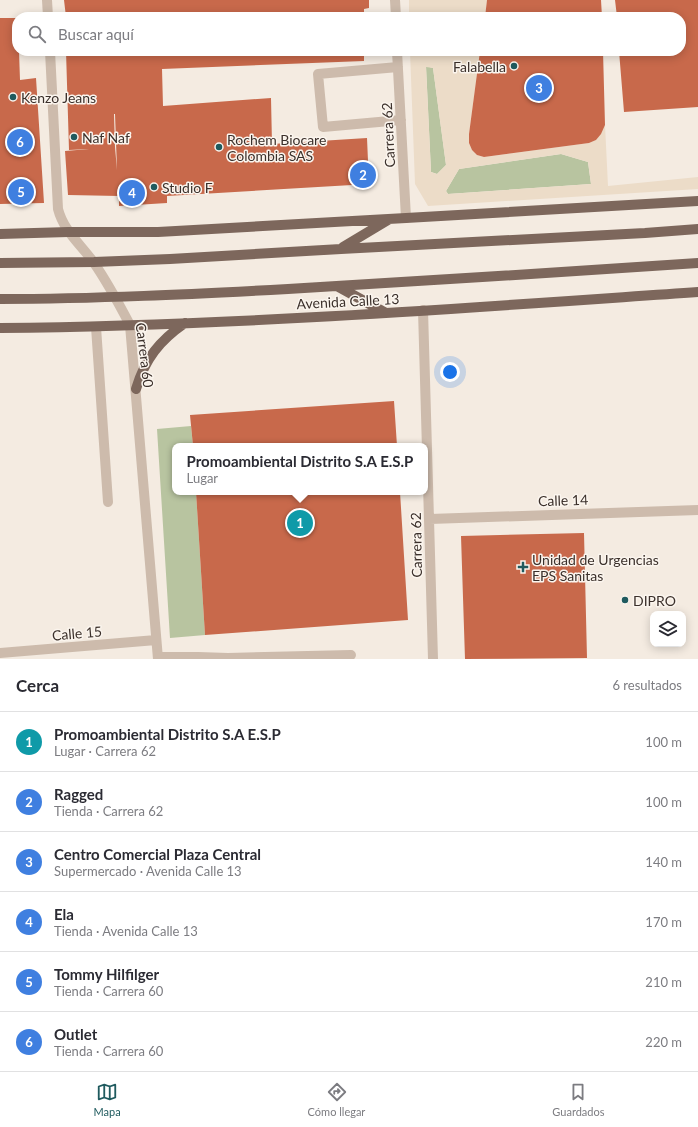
<!DOCTYPE html>
<html lang="es">
<head>
<meta charset="utf-8">
<style>
	:root { --surface:#fff; --page:#f7f7f7; --text:#2b2b33; --muted:#7c7c81; --line:#e1e1e2; --accent:#1f5a5e }
	body { margin:0; font-family:Lato,sans-serif; background:var(--page); color:var(--text) }
	.controls { position:absolute; right:12px; bottom:12px; display:grid; overflow:hidden; border-radius:8px; box-shadow:0 2px 10px #0003 }
	.controls button { width:36px; height:36px; display:grid; place-items:center; padding:0; border:0; border-bottom:1px solid var(--line); background:var(--surface); color:var(--text); font:20px sans-serif }
	.you { position:absolute; left:450px; top:372px; width:14px; height:14px; margin:-10px; border:3px solid #fff; border-radius:50%; background:#1a73e8; box-shadow:0 0 0 6px #1a73e833 }
	.badge { display:grid; place-items:center; width:26px; height:26px; border-radius:50%; background:var(--accent); color:#fff; font-size:13px; font-weight:700 }
	.pin { position:absolute; translate:-50% -50%; border:2px solid #fff; box-shadow:0 1px 4px #0006 }
	.popup { position:absolute; left:172px; top:443px; width:256px; height:52px; box-sizing:border-box; display:grid; place-content:center; border-radius:8px; background:var(--surface); filter:drop-shadow(0 1px 3px #0005); font-size:13px; white-space:nowrap; color:var(--muted) }
	.popup b { font-size:15px; color:var(--text) }
	.popup::after { content:''; position:absolute; left:50%; top:100%; margin-left:-8px; border:8px solid transparent; border-top-color:var(--surface) }
	.list { margin:0; padding:0; list-style:none }
	h2 { display:flex; justify-content:space-between; align-items:center; height:52px; margin:0; padding:0 16px; font-size:17px }
	h2 small { font-size:13px; font-weight:400; color:var(--muted) }
	.list li { display:grid; grid-template-columns:26px 1fr auto; gap:12px; align-items:center; box-sizing:border-box; height:60px; padding:0 16px; border-top:1px solid var(--line) }
	.list b { display:block; font-size:15px; white-space:nowrap }
	.list p { margin:0; font-size:13px; white-space:nowrap; color:var(--muted) }
	.list em { font-size:13px; font-style:normal; color:var(--muted) }
	.icon { flex:none; width:22px; height:22px; fill:none; stroke:currentColor; stroke-width:2; stroke-linecap:round; stroke-linejoin:round }
	.map { position:relative; flex:none; width:698px; height:659px; overflow:hidden }
	.search { position:absolute; background:var(--surface); box-shadow:0 2px 10px #0003; left:12px; right:12px; top:12px; height:44px; display:flex; align-items:center; gap:10px; box-sizing:border-box; padding:0 14px; border-radius:16px; color:var(--muted); font-size:15px }
	.sheet { height:412px; background:var(--surface) }
	nav { display:flex; justify-content:space-around; align-items:center; box-sizing:border-box; height:56px; border-top:1px solid var(--line); background:var(--surface); font-size:11px; color:var(--muted) }
	nav a { display:grid; justify-items:center; gap:2px }
	nav .on { color:var(--accent) }
	.map>svg:first-child { display:block }
	.green { fill:#b8c4a0 }
	.plaza { fill:#ecdcc8; fill-rule:evenodd }
	.building { fill:#c8694b; fill-rule:evenodd }
	.lines { fill:none; stroke-linecap:round; stroke-linejoin:round }
	.minor { stroke:#cdbbac; stroke-width:10 }
	.major { stroke:#7d675c; stroke-width:10 }
	.poi-dot { fill:#1f5a5e; stroke:#fbf5ee; stroke-width:1.5 }
	.labels { text-anchor:middle; dominant-baseline:central; stroke-width:3; stroke-linejoin:round; paint-order:stroke }
	.poi-label { font-size:14px; fill:#3b302b; stroke:#fbf5ee; text-anchor:start }
	.street-label { font-size:14px; fill:#3b302b; stroke:#fbf5ee }
</style>
</head>
<body>
<div class="map">
<svg width="698" height="659" viewBox="0 0 698 659">
	<rect width="100%" height="100%" fill="#f4ebe1"/>
	<path class="green" d="M 426,66 L 433,68 L 446,165 L 437,174 L 431,172 Z
		M 561,154 L 588,162 L 591,184 L 448,194 L 446,191 L 459,169 Z
		M 191,426 L 193,446 L 175,446 L 175,492 L 196,492 L 205,635 L 170,638 L 157,429 Z"/>
	<path class="plaza" d="M 409,0 L 487,0 L 485,17 L 409,17 Z
		M 410,51 L 480,51 L 469,134 L 469,143 L 472,150 L 477,155 L 484,157 L 589,143 L 596,140 L 600,134 L 605,125 L 608,186 L 698,177 L 698,189 L 428,206 L 415,184 ZM 426,67 L 433,68 L 446,165 L 437,174 L 431,172 ZM 561,154 L 588,162 L 591,184 L 448,194 L 446,191 L 459,169 Z"/>
	<path class="building" d="M 64,0 L 369,0 L 369,8 L 364,9 L 364,17 L 66,17 Z
		M 487,0 L 601,0 L 602,17 L 485,17 Z
		M 615,0 L 698,0 L 698,107 L 624,112 L 619,51 L 681,51 L 681,17 L 617,17 Z
		M 0,18 L 17,18 L 17,51 L 19,51 L 20,80 L 36,78 L 44,203 L 0,204 Z
		M 66,51 L 364,51 L 364,61 L 162,69 L 163,106 L 271,98 L 272,144 L 367,138 L 369,184 L 167,196 L 167,203 L 119,206 L 119,196 L 68,195 L 65,151 L 89,149 L 69,150 ZM 114,114 L 115,114 L 117,170 L 115,147 Z
		M 480,51 L 603,51 L 605,125 L 601,134 L 596,140 L 589,143 L 484,157 L 477,155 L 472,150 L 469,143 L 469,134 Z
		M 394,401 L 397,446 L 193,446 L 190,415 Z
		M 196,492 L 400,492 L 408,620 L 205,635 Z
		M 584,533 L 587,658 L 465,659 L 461,536 Z"/>
	<g class="lines">
		<path class="minor" d="M 47,0 L 48,17
			M 395,0 L 396,17
			M 50,51 L 58,209 C 64,232 81,244 94,263 C 108,283 119,304 130,325 L 158,659
			M 397,51 L 406,218
			M 398,67 L 318,74 L 323,127 L 401,120
			M 423,310 L 433,659
			M 96,327 L 108,502
			M 430,519 L 698,510
			M 0,653 L 156,640
			M 158,657 L 198,657 L 198,659
			M 198,657 L 228,658 L 351,655"/>
		<path class="major" d="M 0,234 L 68,232 L 158,232 L 406,218 L 698,201
			M 343,247 L 388,220
			M 0,263 L 94,262 L 170,259 L 341,249 L 645,233 L 698,229
			M 337,286 L 384,312
			M 0,299 C 96,299 192,294 288,289 C 425,281 561,272 698,263
			M 0,328 C 233,326 466,308 698,292
			M 136,389 C 145,359 159,341 185,323"/>
	</g>
	<g class="poi-dot">
		<circle cx="514" cy="66" r="4"/>
		<circle cx="13" cy="97" r="4"/>
		<circle cx="74" cy="137" r="4"/>
		<circle cx="219" cy="147" r="4"/>
		<circle cx="154" cy="187" r="4"/>
		<path d="M521 561h4v4h4v4h-4v4h-4v-4h-4v-4h4z"/>
		<circle cx="625" cy="600" r="4"/>
	</g>
	<g class="labels">
		<g class="poi-label">
			<text x="506" y="66" text-anchor="end">Falabella</text>
			<text x="21" y="97">Kenzo Jeans</text>
			<text x="82" y="137">Naf Naf</text>
			<text x="227" y="139">Rochem Biocare<tspan x="227" dy="16">Colombia SAS</tspan></text>
			<text x="162" y="187">Studio F</text>
			<text x="532" y="559">Unidad de Urgencias<tspan x="532" dy="16">EPS Sanitas</tspan></text>
			<text x="633" y="600">DIPRO</text>
		</g>
		<g class="street-label">
			<text transform="translate(388 135) rotate(-93)">Carrera 62</text>
			<text transform="translate(348 301) rotate(-3)">Avenida Calle 13</text>
			<text transform="translate(145 355) rotate(83)">Carrera 60</text>
			<text transform="translate(563 500) rotate(-2)">Calle 14</text>
			<text transform="translate(416 545) rotate(-91)">Carrera 62</text>
			<text transform="translate(77 633) rotate(-5)">Calle 15</text>
		</g>
	</g>
</svg>
<div class="controls">
<button><svg class="icon" aria-label="layers" viewBox="0 0 24 24"><path d="M12 4l9 5-9 5-9-5zM3 14l9 5 9-5"/></svg></button>
</div>
<div class="you"></div>
<div class="pin badge" style="left:300px;top:523px;background:#0f9aa8">1</div>
<div class="popup"><b>Promoambiental Distrito S.A E.S.P</b>Lugar</div>
<div class="pin badge" style="left:363px;top:175px;background:#3f7fe0">2</div>
<div class="pin badge" style="left:539px;top:88px;background:#3f7fe0">3</div>
<div class="pin badge" style="left:132px;top:193px;background:#3f7fe0">4</div>
<div class="pin badge" style="left:21px;top:192px;background:#3f7fe0">5</div>
<div class="pin badge" style="left:20px;top:142px;background:#3f7fe0">6</div>
<div class="search"><svg class="icon" aria-label="search" viewBox="0 0 24 24"><circle cx="10" cy="10" r="6"/><path d="M15 15l6 6"/></svg>Buscar aquí</div>
</div>
<section class="sheet">
<h2>Cerca<small>6 resultados</small></h2>
<ul class="list">
<li><span class="badge" style="background:#0f9aa8">1</span><div><b>Promoambiental Distrito S.A E.S.P</b><p>Lugar · Carrera 62</p></div><em>100 m</em></li>
<li><span class="badge" style="background:#3f7fe0">2</span><div><b>Ragged</b><p>Tienda · Carrera 62</p></div><em>100 m</em></li>
<li><span class="badge" style="background:#3f7fe0">3</span><div><b>Centro Comercial Plaza Central</b><p>Supermercado · Avenida Calle 13</p></div><em>140 m</em></li>
<li><span class="badge" style="background:#3f7fe0">4</span><div><b>Ela</b><p>Tienda · Avenida Calle 13</p></div><em>170 m</em></li>
<li><span class="badge" style="background:#3f7fe0">5</span><div><b>Tommy Hilfilger</b><p>Tienda · Carrera 60</p></div><em>210 m</em></li>
<li><span class="badge" style="background:#3f7fe0">6</span><div><b>Outlet</b><p>Tienda · Carrera 60</p></div><em>220 m</em></li>
</ul>
</section>
<nav>
<a class="on"><svg class="icon" aria-label="map" viewBox="0 0 24 24"><path d="M3 6l6-2 6 2 6-2v14l-6 2-6-2-6 2zM9 4v14M15 6v14"/></svg>Mapa</a>
<a><svg class="icon" aria-label="directions" viewBox="0 0 24 24"><path d="M12 3l9 9-9 9-9-9zM9 14v-3h6M13 9l2 2-2 2"/></svg>Cómo llegar</a>
<a><svg class="icon" aria-label="saved" viewBox="0 0 24 24"><path d="M7 4h10v16l-5-4-5 4z"/></svg>Guardados</a>
</nav>
</body>
</html>
